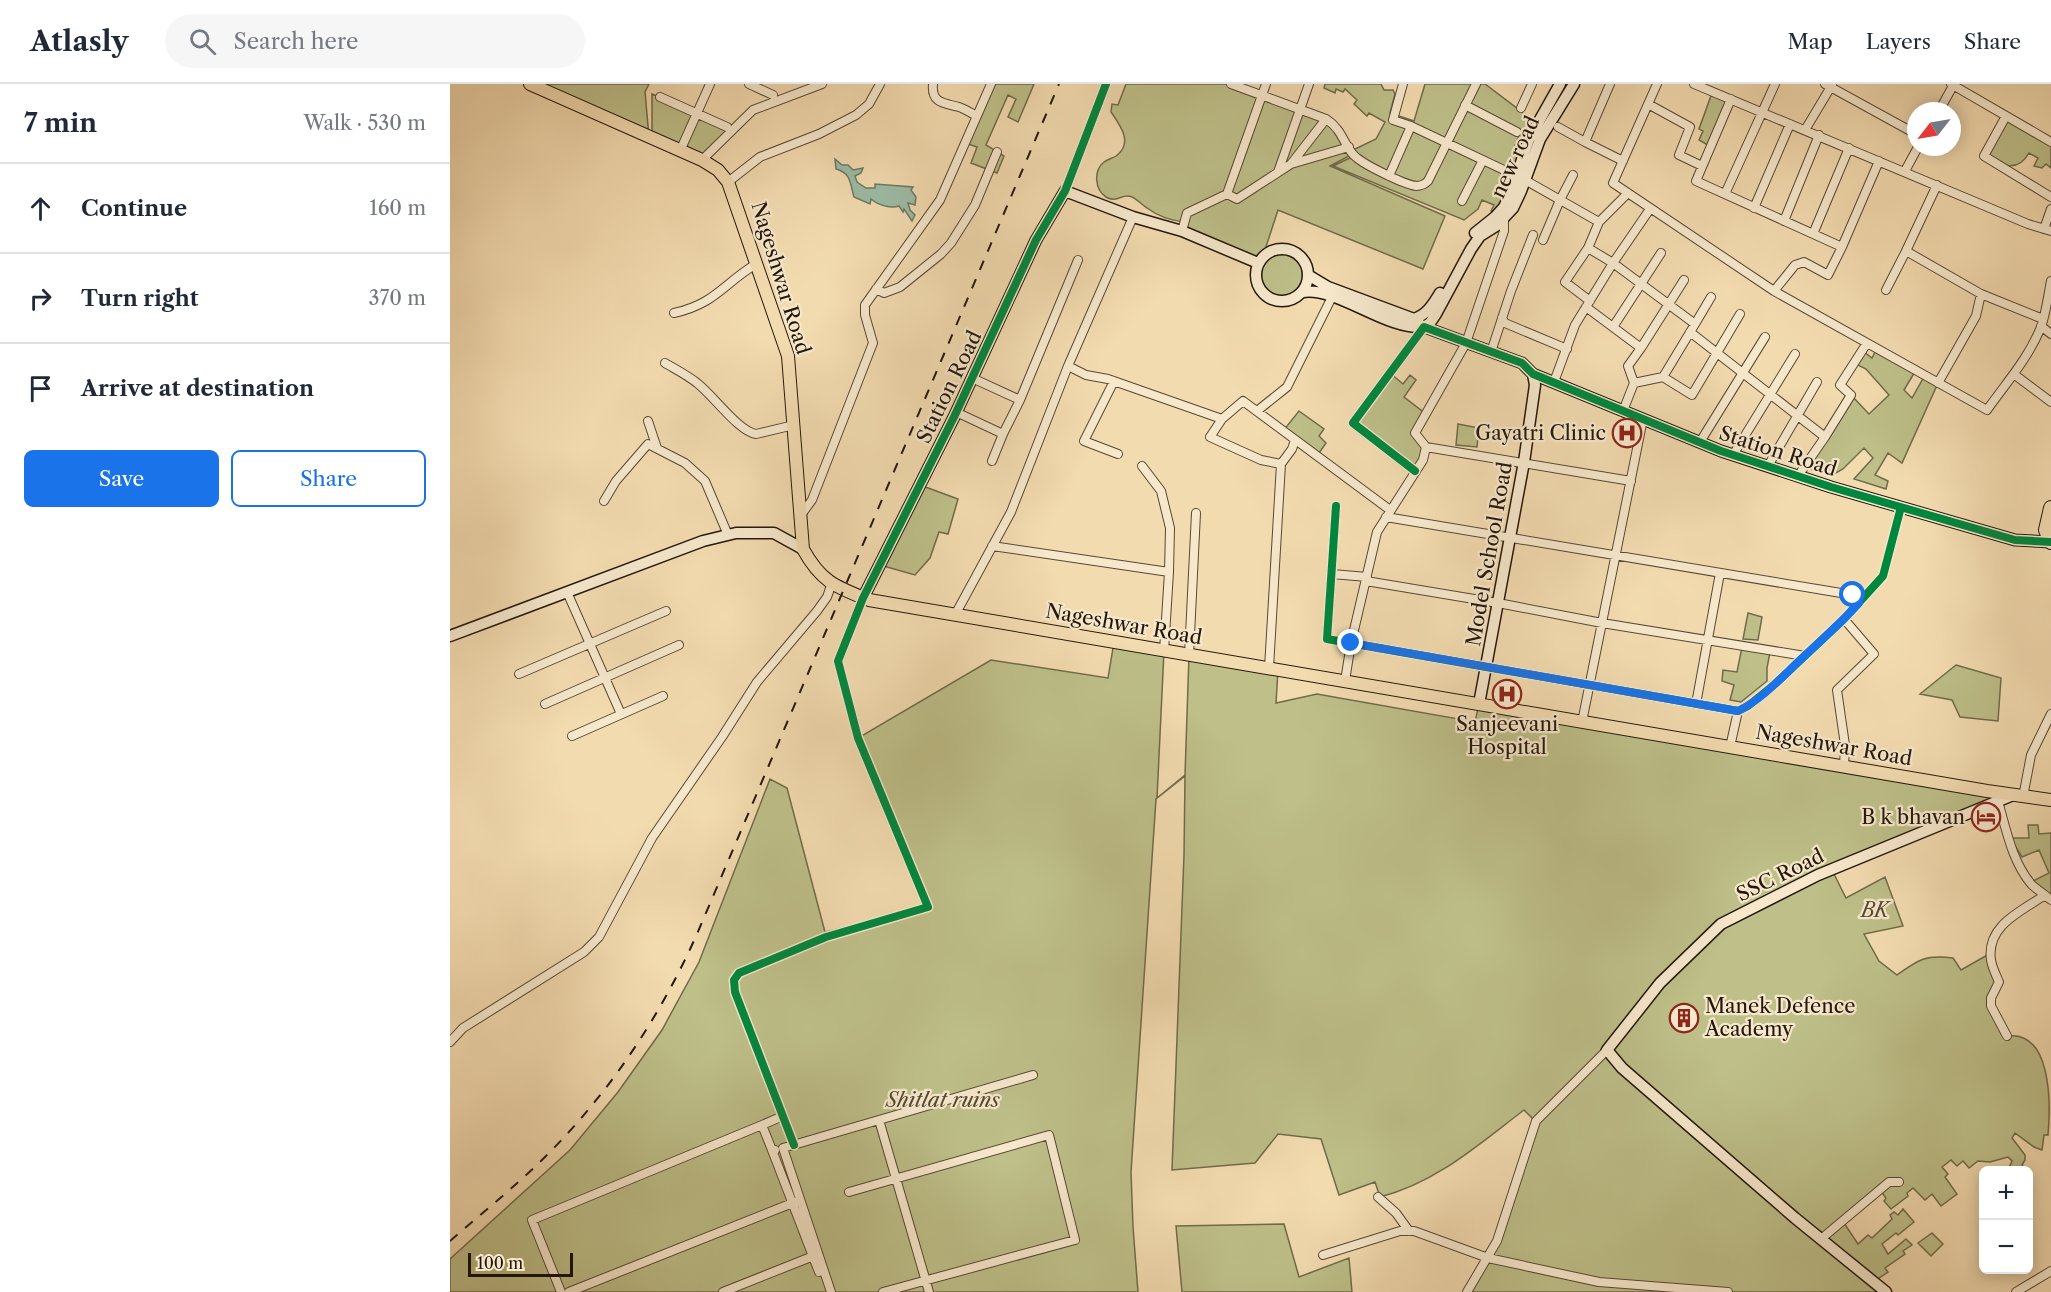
<!DOCTYPE html>
<html lang="en">
<head>
<meta charset="utf-8">
<style>
	:root { --surface:#fff; --page:#f6f6f7; --text:#1f2937; --muted:#747a83; --line:#e0e1e3; --accent:#1a73e8 }
	body { margin:0; font-family:"Libre Caslon Text",serif; background:var(--page); color:var(--text) }
	.controls { position:absolute; right:18px; bottom:18px; display:grid; overflow:hidden; border-radius:9px; box-shadow:0 3px 15px #0003 }
	.controls button { width:54px; height:54px; display:grid; place-items:center; padding:0; border:0; border-bottom:2px solid var(--line); background:var(--surface); color:var(--text); font:30px sans-serif }
	.compass { position:absolute; left:1457px; top:18px; width:54px; height:54px; border-radius:50%; background:var(--surface); box-shadow:0 3px 15px #0003; rotate:239deg }
	.scale { position:absolute; left:18px; bottom:15px; width:105px; box-sizing:border-box; padding-left:6px; border:3px solid #23170c; border-top:0; font-size:16px; line-height:21px; white-space:nowrap; color:#23170c; -webkit-text-stroke:4px #f7e8cc; paint-order:stroke }
	.stop { position:absolute; width:18px; height:18px; margin:-14px; border:4px solid #1a73e8; border-radius:50%; background:#fff }
	.stop.end { background:#1a73e8; border-color:#fff; box-shadow:0 2px 6px #0008 }
	.list { margin:0; padding:0; list-style:none }
	h2 { display:flex; justify-content:space-between; align-items:center; height:78px; margin:0; padding:0 24px; font-size:26px }
	h2 small { font-size:20px; font-weight:400; color:var(--muted) }
	.list li { display:grid; grid-template-columns:39px 1fr auto; gap:18px; align-items:center; box-sizing:border-box; height:90px; padding:0 24px; border-top:2px solid var(--line) }
	.list b { display:block; font-size:22px; white-space:nowrap }
	.list em { font-size:20px; font-style:normal; color:var(--muted) }
	.actions { display:flex; gap:12px; padding:18px 24px }
	.actions a { flex:1; padding:14px 0; border:2px solid var(--accent); border-radius:9px; text-align:center; font-size:21px; color:var(--accent) }
	.actions .main { background:var(--accent); color:#fff }
	.icon { flex:none; width:33px; height:33px; fill:none; stroke:currentColor; stroke-width:2; stroke-linecap:round; stroke-linejoin:round }
	.map { position:relative; flex:none; width:1601px; height:1208px; overflow:hidden }
	header { display:flex; align-items:center; gap:36px; box-sizing:border-box; height:84px; padding:0 30px; background:var(--surface); border-bottom:2px solid var(--line) }
	header strong { font-size:28px }
	nav { display:flex; gap:33px; margin-inline-start:auto; font-size:21px }
	.search { width:420px; height:54px; background:var(--page); display:flex; align-items:center; gap:15px; box-sizing:border-box; padding:0 21px; border-radius:33px; color:var(--muted); font-size:22px }
	main { display:flex }
	aside { flex:1; background:var(--surface) }
	.map>svg:first-child { display:block }
	.green { fill:#bebf89; stroke:#706b4a; stroke-width:1.5; fill-rule:evenodd }
	.water { fill:#9dbca6; stroke:#6c7a68; stroke-width:1.5 }
	.lines { fill:none; stroke-linecap:round; stroke-linejoin:round }
	.street-casing { stroke:#574835; stroke-width:10 }
	.secondary-casing { stroke:#23170c; stroke-width:13 }
	.primary-casing { stroke:#23170c; stroke-width:14 }
	.highway-casing { stroke:#23170c; stroke-width:16 }
	.street { stroke:#f7e8cc; stroke-width:8 }
	.secondary { stroke:#f7e8cc; stroke-width:10 }
	.primary { stroke:#f3dbb0; stroke-width:12 }
	.highway { stroke:#f3dbb0; stroke-width:14 }
	.rail { stroke:#23170c; stroke-width:2; stroke-dasharray:10 10; stroke-linecap:butt }
	.cycleway-casing { stroke:#f7e8cc; stroke-width:11 }
	.cycleway { stroke:#00873e; stroke-width:8 }
	.route { stroke:#1a73e8; stroke-width:8 }
	.labels { text-anchor:middle; dominant-baseline:central; stroke-width:4.5; stroke-linejoin:round; paint-order:stroke }
	.street-label { font-size:20px; fill:#23170c; stroke:#f7e8cc }
	.poi-label { font-size:20px; fill:#23170c; stroke:#f7e8cc; text-anchor:end }
	.park-label { font-size:20px; font-style:italic; fill:#524932; stroke:#f7e8cc }
</style>
</head>
<body>
<header>
<strong>Atlasly</strong>
<div class="search"><svg class="icon" aria-label="search" viewBox="0 0 24 24"><circle cx="10" cy="10" r="6"/><path d="M15 15l6 6"/></svg>Search here</div>
<nav><a>Map</a><a>Layers</a><a>Share</a></nav>
</header>
<main>
<aside>
<h2>7 min<small>Walk · 530 m</small></h2>
<ul class="list">
<li><svg class="icon" aria-label="ahead" viewBox="0 0 24 24"><path d="M12 20V5M6 11l6-6 6 6"/></svg><div><b>Continue</b></div><em>160 m</em></li>
<li><svg class="icon" aria-label="right" viewBox="0 0 24 24"><path d="M7 20v-9h11M14 6l5 5-5 5"/></svg><div><b>Turn right</b></div><em>370 m</em></li>
<li><svg class="icon" aria-label="arrive" viewBox="0 0 24 24"><path d="M6 21V4h12l-3 4 3 4H6"/></svg><div><b>Arrive at destination</b></div></li>
</ul>
<div class="actions"><a class="main">Save</a><a>Share</a></div>
</aside>
<div class="map">
<svg width="1601" height="1208" viewBox="0 0 1601 1208">
	<rect width="100%" height="100%" fill="#f3dbb0"/>
	<filter id="stains"><feTurbulence type="fractalNoise" baseFrequency=".00333" numOctaves="4"/><feColorMatrix values="0 0 0 0 .2 0 0 0 0 .09 0 0 0 0 .02 0 0 0 .5 -.17"/></filter>
	<radialGradient id="worn" r=".72"><stop offset=".6" stop-color="#630" stop-opacity="0"/><stop offset="1" stop-color="#630" stop-opacity=".3"/></radialGradient>
	<path class="green" d="M 80,0 L 199,0 L 195,8 L 199,53 Z
		M 538,0 L 584,0 L 568,38 L 558,33 L 566,15 L 558,11 L 536,61 L 554,72 L 547,89 L 521,79 L 527,63 L 515,59 Z
		M 676,0 L 781,0 L 876,35 L 899,72 L 880,82 L 995,132 L 973,185 L 828,126 L 813,172 L 808,179 L 732,147 L 735,138 C 720,136 709,133 697,124 C 692,121 687,115 682,113 C 673,108 667,120 656,113 C 645,106 643,87 654,78 C 658,75 663,74 666,72 C 684,59 670,41 661,28 L 662,20 L 668,21 Z
		M 875,0 L 931,0 L 934,6 L 943,6 L 945,10 L 940,29 L 964,37 L 975,0 L 1035,0 L 1084,37 L 1079,49 L 1074,53 L 1069,51 L 1063,67 L 1073,72 L 1045,133 L 1041,127 L 1044,121 L 1032,116 L 1028,125 L 1014,136 L 883,82 L 902,73 L 901,67 L 926,55 L 935,38 L 919,29 L 917,32 L 904,20 L 907,16 L 895,5 L 893,8 L 886,5 L 885,9 L 874,4 Z
		M 1262,9 L 1281,15 L 1261,63 L 1249,56 L 1253,47 L 1249,45 Z
		M 202,10 L 277,43 L 281,45 L 252,76 L 202,54 Z
		M 1556,32 L 1601,58 L 1601,84 L 1596,80 L 1592,84 L 1584,82 L 1588,74 L 1579,69 C 1567,90 1551,81 1534,72 Z
		M809 191a22 22 0 1 1 44 0a22 22 0 1 1-44 0Z
		M 1426,266 L 1466,286 L 1454,306 L 1462,314 L 1475,291 L 1488,299 L 1452,379 L 1438,369 L 1425,391 L 1438,397 L 1436,405 L 1404,395 L 1423,374 L 1414,364 L 1393,385 L 1384,390 L 1354,384 L 1401,311 L 1419,330 L 1439,311 L 1416,285 L 1404,279 L 1413,267 L 1422,274 Z
		M 940,289 L 953,300 L 960,291 L 966,296 L 954,313 L 976,330 L 965,349 L 976,363 L 965,387 L 903,339 Z
		M 849,327 L 874,345 L 869,352 L 876,359 L 867,372 L 833,347 Z
		M 1008,340 L 1029,344 L 1027,363 L 1006,361 Z
		M 470,401 L 508,415 L 498,450 L 489,448 L 480,474 L 465,491 L 430,481 Z
		M 1298,529 L 1312,533 L 1308,556 L 1293,555 Z
		M 664,558 L 714,567 L 707,714 L 735,691 L 739,571 L 828,586 L 826,619 L 867,610 L 1025,638 L 1029,620 L 1563,711 L 1382,786 L 1396,814 L 1435,793 L 1453,842 L 1414,850 L 1429,877 L 1447,891 C 1468,876 1476,870 1503,874 L 1511,886 L 1541,869 L 1549,898 L 1541,914 L 1557,952 C 1601,946 1601,1017 1598,1051 L 1594,1051 L 1592,1066 L 1584,1063 L 1565,1049 L 1562,1054 L 1575,1071 L 1575,1076 L 1572,1081 L 1576,1086 L 1558,1086 L 1562,1077 L 1558,1073 L 1540,1078 L 1528,1077 L 1519,1084 L 1513,1077 L 1507,1082 L 1501,1076 L 1492,1083 L 1498,1090 L 1495,1093 L 1507,1110 L 1491,1122 L 1482,1110 L 1475,1116 L 1463,1104 L 1457,1109 L 1458,1112 L 1441,1125 L 1434,1117 L 1436,1114 L 1430,1106 L 1394,1139 L 1408,1160 L 1418,1151 L 1422,1154 L 1442,1135 L 1440,1131 L 1444,1128 L 1448,1131 L 1453,1125 L 1464,1138 L 1448,1151 L 1446,1149 L 1432,1160 L 1438,1170 L 1456,1155 L 1462,1161 L 1453,1167 L 1455,1170 L 1435,1184 L 1438,1188 L 1423,1198 L 1435,1208 L 1017,1208 L 1038,1174 L 1085,1037 L 1074,1026 C 1029,1060 986,1099 930,1113 L 925,1098 L 889,1111 L 871,1055 L 828,1050 L 805,1079 L 722,1086 L 734,771 L 735,692 L 706,715 L 681,1088 L 683,1143 L 688,1208 L 0,1208 L 0,1175 L 120,1066 L 168,1008 L 212,946 L 249,878 L 320,695 L 337,704 L 375,848 L 478,823 L 408,654 L 541,576 L 658,594 ZM 1220,888 L 1165,954 L 1205,897 Z
		M 1292,563 L 1320,568 L 1317,584 L 1317,597 L 1291,618 L 1280,616 L 1284,601 L 1272,597 L 1273,586 L 1287,588 Z
		M 1506,581 L 1551,594 L 1548,637 L 1510,633 L 1502,616 L 1470,610 Z
		M 1578,741 L 1588,741 L 1589,750 L 1601,749 L 1601,811 L 1583,797 L 1599,789 L 1589,766 L 1572,773 L 1560,754 L 1579,754 Z
		M 834,1140 L 849,1193 L 899,1174 L 902,1208 L 732,1208 L 726,1142 Z
		M 1482,1149 L 1493,1160 L 1481,1172 L 1468,1159 Z"/>
	<path class="water" d="M 385,75 L 392,81 L 398,81 L 403,86 L 413,84 L 411,89 L 405,92 L 407,98 L 416,104 L 425,104 L 425,100 L 463,103 L 461,106 L 466,113 L 465,121 L 458,119 L 460,126 L 465,131 L 462,137 L 454,125 L 453,128 L 449,122 C 441,125 428,121 421,115 L 420,120 L 404,113 C 400,99 401,89 386,85 Z"/>
	<g class="lines">
		<g class="street-casing">
			<path id="street" d="M 299,0 L 323,11
				M 483,0 C 481,20 495,19 509,23 C 515,25 521,29 527,32
				M 953,0 L 943,36 L 961,42
				M 1160,0 L 1135,58 L 1173,77
				M 1207,0 L 1163,99 L 1324,207 L 1537,326 C 1556,299 1578,275 1591,243 C 1596,229 1598,212 1601,197
				M 1244,0 L 1578,140 L 1601,147
				M 1375,0 L 1466,50
				M 1501,0 L 1601,58
				M 210,13 L 277,43
				M 1281,15 L 1246,97 L 1392,163 L 1429,77
				M 1198,20 L 1240,43 L 1229,71 L 1252,82
				M 1015,21 L 1067,48
				M 1071,24 L 1082,0
				M 1489,27 L 1504,0
				M 1556,32 L 1534,72 L 1601,113
				M 876,35 C 895,47 894,65 907,74 C 917,82 953,100 966,102 C 971,102 975,100 978,97 L 1026,0
				M 1108,43 L 1135,58
				M 1355,46 L 1382,1
				M 230,67 L 260,0
				M 252,76 L 303,26 L 372,0
				M 841,80 L 899,63
				M 1455,87 L 1468,63
				M 828,88 L 859,0
				M 939,92 L 961,42 L 1075,96 L 1149,138 L 1138,164 L 1163,179 L 1125,241 L 1104,298
				M 278,98 L 310,73 L 369,50 L 406,31 L 419,20 L 430,0
				M 615,107 L 656,0
				M 777,110 L 787,115 L 841,80 L 876,35 L 781,0
				M 1275,110 L 1325,0
				M 1012,117 L 1033,76
				M 1304,124 L 1340,40
				M 683,133 L 618,282 L 636,291 L 658,295 L 772,335
				M 1334,137 L 1369,51
				M 1149,138 L 1178,109
				M 1594,145 L 1601,125
				M 732,147 L 737,129 L 777,110 L 816,0
				M 1363,150 L 1399,64
				M 1093,156 L 1110,116 L 1123,91
				M 1138,164 L 1115,198 L 1140,217
				M 1456,167 L 1487,101
				M 426,205 L 434,209 L 450,203 L 491,170 L 501,159 L 525,121 L 547,68
				M 1436,206 L 1456,167 L 1531,210 L 1593,235
				M 1324,207 L 1345,181 L 1354,178 L 1378,191 L 1392,163
				M 1136,223 L 1191,264 L 1178,282 L 1184,299 L 1173,327
				M 224,229 C 265,220 273,200 306,180
				M 1052,234 L 1055,239 L 1117,265
				M 1245,240 L 1261,213
				M 1591,242 L 1601,250
				M 1163,243 L 1211,169
				M 1240,248 L 1375,353 L 1348,392
				M 1191,264 L 1234,196
				M 1041,268 L 1061,207 L 1083,151
				M 215,279 C 225,285 237,291 247,299 C 263,311 289,348 306,350 L 344,341
				M 1565,291 L 1601,318
				M 1213,293 L 1242,311 L 1290,230
				M 664,297 L 634,357 L 668,370
				M 1184,299 L 1213,293 L 1245,240 L 1163,179 L 1200,125
				M 1488,299 L 1526,232 L 1531,210
				M 570,316 L 628,176
				M 807,327 L 837,303 L 882,213
				M 506,328 L 553,350 L 570,316 L 522,294
				M 198,337 L 207,364
				M 1375,353 L 1401,311 L 1390,301 L 1417,259
				M 845,356 L 842,365 L 831,380 L 811,376 L 760,353 L 772,335 L 793,317 L 940,426
				M 1250,358 L 1315,253
				M 976,363 L 1181,397
				M 1283,371 L 1345,270
				M 542,377 L 553,350
				M 692,382 L 711,407 L 720,444 L 719,488
				M 1318,382 L 1367,298
				M 965,387 L 903,339 L 974,243
				M 154,417 L 166,397 L 198,360 L 235,379 L 255,397 L 278,451
				M 886,422 L 877,555 L 1288,627 L 1298,622 L 1325,600 L 1394,535 L 1433,492 L 1451,423
				M 351,431 L 362,416 L 423,259 L 415,231 L 415,221 L 490,116 L 541,0
				M 936,433 L 1403,511 L 1409,519
				M 542,462 L 719,488 L 714,567
				M 882,490 L 917,493
				M 916,497 L 1048,519 L 1152,539 L 1355,572
				M 117,508 L 171,630
				M 505,531 L 561,428 L 618,282
				M 739,571 L 746,429
				M 819,584 L 831,380
				M 69,590 L 216,527
				M 895,597 L 901,559 L 927,448 L 973,376 L 976,363 L 965,349 L 1016,259 L 1054,147 L 1054,133
				M 95,620 L 229,561
				M 1246,620 L 1270,489
				M 1132,638 L 1193,335
				M 122,652 L 213,612
				M 1280,663 L 1288,627
				M 1394,683 L 1395,661 L 1387,606 L 1424,570 L 1394,535
				M 1573,713 L 1581,671 L 1601,630
				M 1548,717 C 1556,745 1562,778 1582,801 C 1588,806 1595,811 1601,816
				M 1557,952 L 1541,922 L 1541,914 L 1549,898 C 1546,891 1542,883 1541,876 C 1536,841 1572,827 1595,811
				M 0,958 L 13,944 L 134,868 L 149,853 L 202,754 L 272,653 L 307,598 L 367,527 L 377,513 L 382,499
				M 429,1036 L 479,1208
				M 344,1061 L 285,908 L 284,896 L 289,889 L 376,853 L 478,823 L 408,654 L 388,577 L 413,514
				M 322,1066 L 369,1188
				M 325,1066 L 322,1066 L 312,1041 L 333,1032
				M 399,1108 L 599,1051 L 625,1156 L 433,1208
				M 928,1113 L 946,1129 L 959,1147
				M 1371,1155 L 1439,1098 L 1449,1098
				M 873,1171 L 950,1147 L 964,1147 L 1038,1174 L 1149,1198 L 1278,1208
				M 111,1208 L 82,1136 L 312,1041
				M 119,1208 L 350,1116
				M 273,1208 L 366,1171
				M 381,1208 L 333,1064 L 583,991
				M 1017,1208 L 1047,1157 L 1086,1037 L 1157,966
				M 1566,1208 L 1601,1187"/>
		</g>
		<g class="secondary-casing">
			<path id="secondary" d="M 1025,149 L 1045,133 L 1054,123 L 1060,111 L 1079,55 L 1110,0
				M806 191a26 26 0 1 1 52 0a26 26 0 1 1-52 0Z
				M 858,191 L 878,203 L 964,235 L 970,240
				M 853,208 C 888,203 935,246 974,243 L 1072,279 L 1083,290 L 1271,367 L 1381,403 L 1565,456 L 1601,458
				M 964,235 C 978,230 983,220 990,209
				M 974,243 L 980,239 L 986,230 L 1021,165 L 1030,152 L 1046,142 L 1063,124 L 1071,107 L 1090,55 L 1124,0
				M 413,514 L 504,333 L 586,156 L 615,107 L 683,133 L 732,147 L 808,179
				M 0,552 L 253,457 L 286,449 L 324,449 L 353,465
				M 1029,620 L 1074,378 L 1085,301 L 1083,290
				M 1436,1208 L 1345,1134 L 1172,984 L 1157,966 L 1210,899 L 1271,840 L 1368,791 L 1563,711"/>
		</g>
		<g class="primary-casing">
			<path id="primary" d="M 80,0 L 252,76 L 268,86 L 278,98 L 338,272 L 353,465 C 371,498 386,503 419,516 L 1537,707 L 1601,716"/>
		</g>
		<g class="highway-casing">
			<path id="highway" d="M 1601,424 L 1596,446 L 1601,458"/>
		</g>
		<use href="#street" class="street"/>
		<use href="#secondary" class="secondary"/>
		<use href="#primary" class="primary"/>
		<use href="#highway" class="highway"/>
		<path class="rail" d="M 0,1157 C 32,1129 66,1102 96,1072 C 160,1008 210,933 247,850 L 609,0"/>
		<g class="cycleway-casing">
			<path id="cycleway" d="M 965,387 L 903,339 L 974,243 L 1072,279 L 1083,290 L 1271,367 L 1381,403 L 1565,456 L 1601,458
				M 886,422 L 877,555 L 1288,627 L 1298,622 L 1325,600 L 1394,535 L 1433,492 L 1451,423
				M 344,1061 L 285,908 L 284,896 L 289,889 L 376,853 L 478,823 L 408,654 L 388,577 L 413,514 L 504,333 L 586,156 L 615,107 L 656,0"/>
		</g>
		<use href="#cycleway" class="cycleway"/>
	</g>
	<g class="lines">
		<path class="route" d="M 901,559 L 1288,627 C 1311,616 1330,595 1349,577 C 1369,558 1390,540 1409,519 L 1403,511"/>
	</g>
	<defs>
		<g id="hospital-ring" transform="scale(1.5)"><circle r="9.5" fill="#f7e8cc" stroke="#8f2418" stroke-width="1.5"/><path d="M-5-5h3v3.5h4V-5h3V5h-3V1.5h-4V5h-3Z" fill="#8f2418"/></g>
		<g id="hotel-ring" transform="scale(1.5)"><circle r="9.5" fill="#f7e8cc" stroke="#8f2418" stroke-width="1.5"/><path d="M-6-4.5h1.5V1H6V5H4.5V3h-9V5H-6ZM-4 0a1.8 1.8 0 1 1 3.6 0ZM.5 0V-2.5h3Q6-2.5 6 0Z" fill="#8f2418"/></g>
		<g id="building-ring" transform="scale(1.5)"><circle r="9.5" fill="#f7e8cc" stroke="#8f2418" stroke-width="1.5"/><path d="M-4-6H4V6H1V3H-1V6H-4ZM-2.5-4.3h1.7v1.8h-1.7ZM.8-4.3h1.7v1.8H.8ZM-2.5-1h1.7V.8h-1.7ZM.8-1h1.7V.8H.8Z" fill="#8f2418"/></g>
	</defs>
	<g fill-rule="evenodd">
		<use href="#hospital-ring" x="1177" y="349"/>
		<use href="#hospital-ring" x="1057" y="610"/>
		<use href="#hotel-ring" x="1536" y="733"/>
		<use href="#building-ring" x="1234" y="934"/>
	</g>
	<g class="labels">
		<g class="street-label">
			<text transform="translate(1065 73) rotate(-65)">new road</text>
			<text transform="translate(331 194) rotate(73)">Nageshwar Road</text>
			<text transform="translate(499 303) rotate(-64)">Station Road</text>
			<text transform="translate(1328 367) rotate(18)">Station Road</text>
			<text transform="translate(1039 470) rotate(-80)">Model School Road</text>
			<text transform="translate(674 540) rotate(10)">Nageshwar Road</text>
			<text transform="translate(1384 661) rotate(10)">Nageshwar Road</text>
			<text transform="translate(1330 791) rotate(-26)">SSC Road</text>
		</g>
		<g class="poi-label">
			<text x="1156" y="349">Gayatri Clinic</text>
			<text x="1057" y="640" text-anchor="middle">Sanjeevani<tspan x="1057" dy="23">Hospital</tspan></text>
			<text x="1515" y="733">B k bhavan</text>
			<text x="1255" y="922" text-anchor="start">Manek Defence<tspan x="1255" dy="23">Academy</tspan></text>
		</g>
		<g class="park-label">
			<text x="1425" y="826">BK</text>
			<text x="493" y="1016">Shitlat ruins</text>
		</g>
	</g>
	<rect width="100%" height="100%" filter="url(#stains)"/>
	<rect width="100%" height="100%" fill="url(#worn)"/>
</svg>
<div class="controls">
<button>+</button>
<button>−</button>
</div>
<svg class="compass" viewBox="-18 -18 36 36"><path d="M0-13l5 13h-10z" fill="#e53935"/><path d="M0 13l5-13h-10z" fill="#747a83"/></svg>
<div class="scale">100 m</div>
<div class="stop" style="left:1403px;top:511px"></div>
<div class="stop end" style="left:901px;top:559px"></div>
</div>
</main>
</body>
</html>
